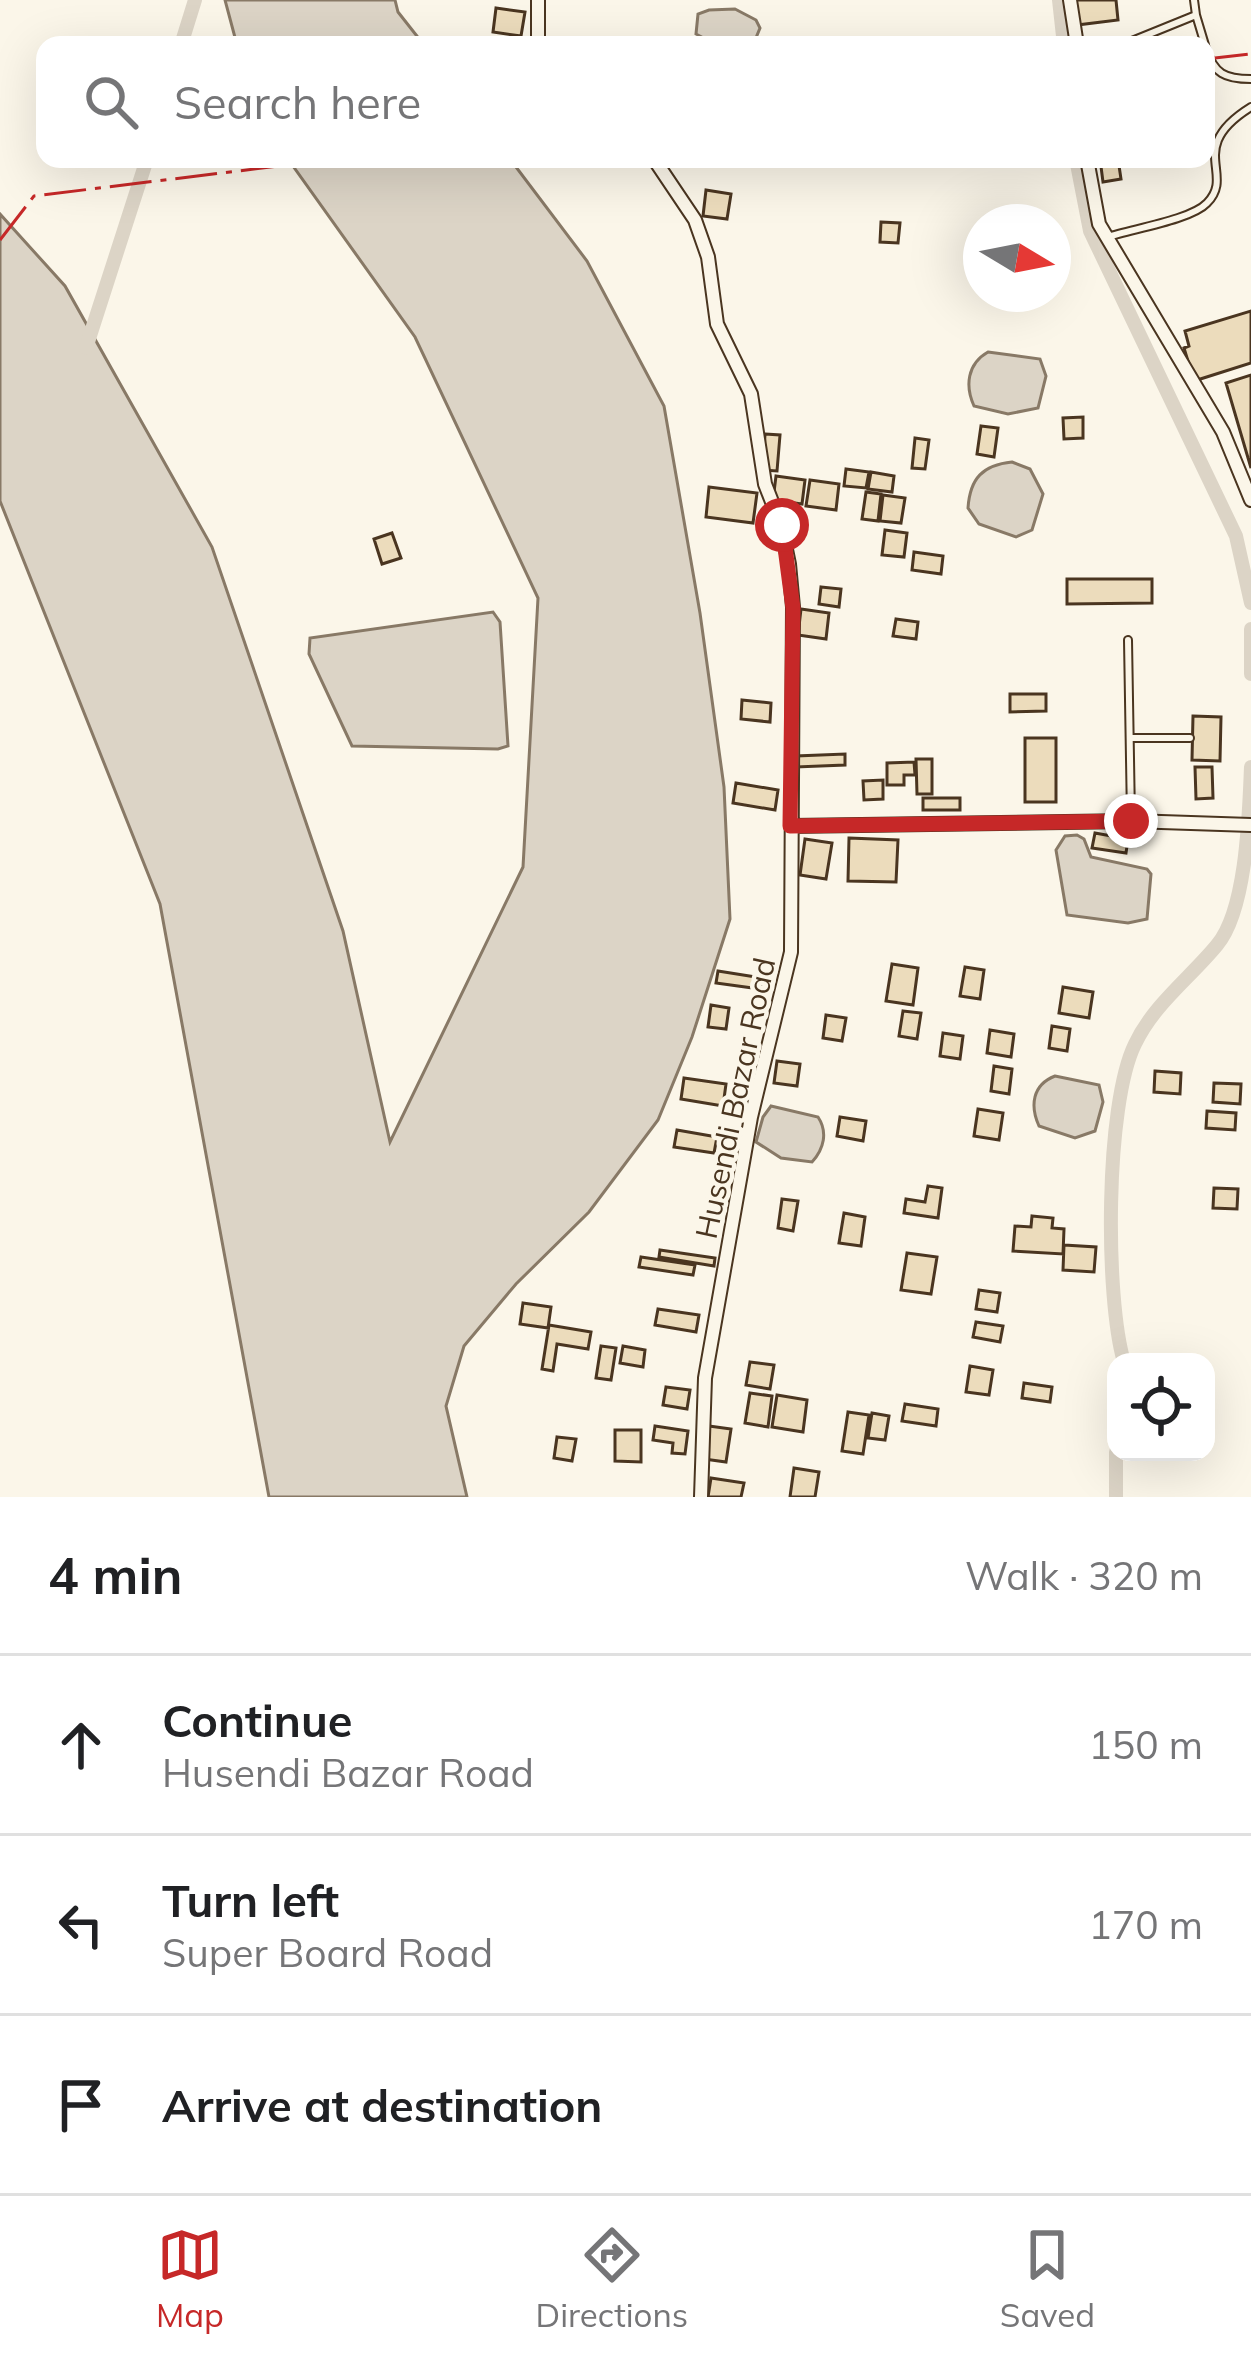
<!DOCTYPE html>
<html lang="en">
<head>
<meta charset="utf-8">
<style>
	:root { --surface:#fff; --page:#f6f6f6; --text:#202124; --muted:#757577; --line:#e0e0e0; --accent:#c62828 }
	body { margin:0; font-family:Mulish,sans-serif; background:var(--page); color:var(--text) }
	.controls { position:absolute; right:36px; bottom:36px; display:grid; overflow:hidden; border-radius:24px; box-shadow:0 12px 48px #0002 }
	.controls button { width:108px; height:108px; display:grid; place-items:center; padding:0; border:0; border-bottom:3px solid var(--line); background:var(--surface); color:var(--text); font:60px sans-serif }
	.compass { position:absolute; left:963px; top:204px; width:108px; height:108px; border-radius:50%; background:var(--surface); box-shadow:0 12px 48px #0002; rotate:100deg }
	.stop { position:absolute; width:36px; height:36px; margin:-27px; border:9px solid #c62828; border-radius:50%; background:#fff }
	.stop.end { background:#c62828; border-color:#fff; box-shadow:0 3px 12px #0008 }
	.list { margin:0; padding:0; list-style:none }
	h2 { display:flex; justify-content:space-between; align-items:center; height:156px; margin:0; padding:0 48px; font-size:51px }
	h2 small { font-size:39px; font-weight:400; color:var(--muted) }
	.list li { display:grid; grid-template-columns:78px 1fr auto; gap:36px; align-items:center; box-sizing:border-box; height:180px; padding:0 48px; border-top:3px solid var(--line) }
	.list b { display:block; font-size:45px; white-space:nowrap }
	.list p { margin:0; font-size:39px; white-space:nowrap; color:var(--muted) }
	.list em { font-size:39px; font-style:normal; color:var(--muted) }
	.icon { flex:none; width:66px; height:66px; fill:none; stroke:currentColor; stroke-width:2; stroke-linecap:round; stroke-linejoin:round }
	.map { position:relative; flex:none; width:1251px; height:1497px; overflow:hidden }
	.search { position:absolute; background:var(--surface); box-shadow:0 12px 48px #0002; left:36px; right:36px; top:36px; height:132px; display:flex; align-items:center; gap:30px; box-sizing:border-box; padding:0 42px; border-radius:24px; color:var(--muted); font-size:45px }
	.sheet { height:696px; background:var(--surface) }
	nav { display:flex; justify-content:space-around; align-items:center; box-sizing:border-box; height:168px; border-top:3px solid var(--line); background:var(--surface); font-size:33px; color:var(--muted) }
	nav a { display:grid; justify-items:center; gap:6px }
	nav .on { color:var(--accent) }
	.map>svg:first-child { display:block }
	.water { fill:#dcd4c6; stroke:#887966; stroke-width:3 }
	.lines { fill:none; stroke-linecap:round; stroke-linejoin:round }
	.canal { stroke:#dcd4c6; stroke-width:14 }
	.building { fill:#ecdcbc; stroke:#4a3520; stroke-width:3 }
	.service-casing { stroke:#4a3520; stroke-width:10 }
	.minor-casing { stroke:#4a3520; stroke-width:16 }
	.service { stroke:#fbf6e9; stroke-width:6 }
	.minor { stroke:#fbf6e9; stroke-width:12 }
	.power { stroke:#c62828; stroke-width:3; stroke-dasharray:42 9 6 9; stroke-linecap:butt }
	.route { stroke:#c62828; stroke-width:15 }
	.labels { text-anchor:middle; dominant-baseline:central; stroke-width:9; stroke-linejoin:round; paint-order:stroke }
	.street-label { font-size:30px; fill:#4a3520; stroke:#fbf6e9 }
</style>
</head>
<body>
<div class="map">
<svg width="1251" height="1497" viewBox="0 0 1251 1497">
	<rect width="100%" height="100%" fill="#fbf6e9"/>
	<path class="water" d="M 225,0 L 395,0 L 398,12 L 424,45 L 237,45 Z
		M 735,9 L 756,20 L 760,28 L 753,45 L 715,44 L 696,34 L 698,14 L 709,10 Z
		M 288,159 L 510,159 L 587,261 L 664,406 L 700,613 L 724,787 L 730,919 L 692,1037 L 658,1120 L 589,1212 L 516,1284 L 464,1346 L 446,1406 L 467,1497 L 269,1497 L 160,904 L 0,501 L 0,214 L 65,286 L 212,547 L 343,931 L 390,1142 L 523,867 L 538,598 L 415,337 Z
		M 988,352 L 1040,359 L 1046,376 L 1038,408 L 1008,414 L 974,406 C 965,386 967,364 988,352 Z
		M 1012,462 L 1030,469 L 1043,494 L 1032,530 L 1016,537 L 979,524 L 968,508 C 970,478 983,465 1012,462 Z
		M 493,612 L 500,622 L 508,746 L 498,749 L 352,746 L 309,654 L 310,638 Z
		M 1077,835 L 1084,839 L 1091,857 L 1147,869 L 1151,874 L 1147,919 L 1128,923 L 1067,915 L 1056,850 L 1065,836 Z
		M 1055,1076 L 1099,1085 L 1103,1102 L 1095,1131 L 1075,1138 L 1039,1126 C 1030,1106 1032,1085 1055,1076 Z
		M 771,1106 L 818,1117 C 828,1132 824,1149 812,1162 L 781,1158 L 756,1142 L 763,1117 Z"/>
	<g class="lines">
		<path class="canal" d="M 1059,0 L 1064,45
			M 181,45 L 195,0
			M 1076,159 L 1090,231 L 1236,536 L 1251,603
			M 86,348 L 147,159
			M 1251,629 L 1251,674
			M 1124,1362 C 1105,1297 1105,1105 1135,1044 C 1154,1004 1190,978 1217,945 C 1247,909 1249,813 1251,767
			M 1116,1497 L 1116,1452"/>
	</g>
	<path class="building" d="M 1073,0 L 1116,0 L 1118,20 L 1077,25 Z
		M 496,8 L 525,12 L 521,36 L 493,32 Z
		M 1100,159 L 1118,159 L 1121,179 L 1103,182 Z
		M 706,190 L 731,194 L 727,219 L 703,216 Z
		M 881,222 L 900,223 L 898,243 L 880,242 Z
		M 1251,311 L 1251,363 L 1194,381 L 1184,348 L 1189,346 L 1185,331 Z
		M 1251,375 L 1251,468 L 1226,383 Z
		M 1083,417 L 1083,438 L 1064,439 L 1063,418 Z
		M 981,426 L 998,428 L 994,457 L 977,454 Z
		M 765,434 L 780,435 L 777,471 L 763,470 Z
		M 915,438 L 929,440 L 925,469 L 912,468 Z
		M 846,469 L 869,472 L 866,488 L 844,486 Z
		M 871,472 L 894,476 L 892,492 L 868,489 Z
		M 776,476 L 805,480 L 802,504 L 773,500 Z
		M 810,480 L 839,484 L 836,510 L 806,506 Z
		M 709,487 L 757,493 L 753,523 L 706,517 Z
		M 866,492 L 881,494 L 878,521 L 862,519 Z
		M 883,495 L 905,498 L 901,523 L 880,521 Z
		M 885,530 L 907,533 L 904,557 L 882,555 Z
		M 392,533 L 401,558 L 382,564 L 374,539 Z
		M 914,552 L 943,556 L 941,574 L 912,570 Z
		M 1067,579 L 1152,579 L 1152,603 L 1067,604 Z
		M 821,587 L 841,589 L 839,607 L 819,604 Z
		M 801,609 L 829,613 L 826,639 L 798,635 Z
		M 896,619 L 918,622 L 916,639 L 893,636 Z
		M 1010,694 L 1046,694 L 1046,711 L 1010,712 Z
		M 742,700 L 771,703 L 770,722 L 741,719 Z
		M 1193,716 L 1221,717 L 1220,761 L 1192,760 Z
		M 1025,738 L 1056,738 L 1056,802 L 1025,802 Z
		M 845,754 L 845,765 L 796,767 L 796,756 Z
		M 916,759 L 932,759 L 932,794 L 917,794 Z
		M 914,762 L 915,775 L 904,775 L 904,785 L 887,785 L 887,763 Z
		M 1195,767 L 1212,767 L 1213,798 L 1196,799 Z
		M 883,780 L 883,799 L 864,800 L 863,781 Z
		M 736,783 L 778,790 L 775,810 L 733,803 Z
		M 923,798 L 960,798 L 960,810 L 923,810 Z
		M 1095,833 L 1128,839 L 1126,853 L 1092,848 Z
		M 849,838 L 898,840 L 896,882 L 848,881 Z
		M 805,839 L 832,843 L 826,879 L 800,875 Z
		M 892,964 L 918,968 L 913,1005 L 886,1001 Z
		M 965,967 L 984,970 L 980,999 L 960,996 Z
		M 718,971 L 762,978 L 760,989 L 716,983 Z
		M 1063,987 L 1093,992 L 1089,1018 L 1059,1013 Z
		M 711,1005 L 729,1008 L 726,1029 L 708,1027 Z
		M 903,1011 L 921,1013 L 917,1039 L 899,1036 Z
		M 826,1015 L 846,1018 L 842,1041 L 823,1038 Z
		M 1052,1026 L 1070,1029 L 1067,1051 L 1049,1048 Z
		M 990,1030 L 1014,1034 L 1011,1057 L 987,1053 Z
		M 943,1033 L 963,1036 L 960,1059 L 940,1056 Z
		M 777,1061 L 800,1064 L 797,1086 L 774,1083 Z
		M 994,1066 L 1012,1069 L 1009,1094 L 991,1091 Z
		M 1155,1071 L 1181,1073 L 1180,1094 L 1154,1092 Z
		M 684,1078 L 726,1084 L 723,1106 L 681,1099 Z
		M 1214,1083 L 1241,1084 L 1240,1104 L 1213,1102 Z
		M 978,1109 L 1003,1113 L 999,1140 L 974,1136 Z
		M 1207,1111 L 1236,1113 L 1235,1130 L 1206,1128 Z
		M 840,1117 L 866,1121 L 863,1141 L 837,1136 Z
		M 677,1130 L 717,1137 L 714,1153 L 674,1147 Z
		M 928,1186 L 942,1188 L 938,1218 L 904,1213 L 906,1199 L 925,1202 Z
		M 1214,1188 L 1238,1189 L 1237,1209 L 1213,1208 Z
		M 782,1199 L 798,1201 L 793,1231 L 778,1228 Z
		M 844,1213 L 865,1217 L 861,1246 L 839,1243 Z
		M 1032,1216 L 1053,1218 L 1052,1228 L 1064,1229 L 1063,1254 L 1013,1251 L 1015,1226 L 1031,1227 Z
		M 1064,1245 L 1096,1247 L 1094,1272 L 1063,1270 Z
		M 660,1250 L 715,1258 L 714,1266 L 659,1257 Z
		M 907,1253 L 937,1257 L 931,1294 L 901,1290 Z
		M 641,1257 L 695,1265 L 693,1275 L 639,1267 Z
		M 979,1290 L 1000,1293 L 997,1312 L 976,1309 Z
		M 523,1303 L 551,1307 L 548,1328 L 520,1324 Z
		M 658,1309 L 699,1315 L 696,1332 L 655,1325 Z
		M 976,1322 L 1003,1326 L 1000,1342 L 973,1337 Z
		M 549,1325 L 591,1332 L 588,1349 L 557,1344 L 553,1371 L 542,1369 Z
		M 601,1346 L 616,1348 L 611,1380 L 596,1378 Z
		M 623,1346 L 645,1350 L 643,1367 L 620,1363 Z
		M 750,1362 L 774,1365 L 770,1389 L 746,1385 Z
		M 970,1366 L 993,1370 L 989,1395 L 966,1392 Z
		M 1024,1383 L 1052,1387 L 1050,1402 L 1022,1398 Z
		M 666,1387 L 690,1390 L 687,1409 L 663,1405 Z
		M 750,1393 L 772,1396 L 768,1427 L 745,1423 Z
		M 777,1395 L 807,1400 L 803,1432 L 772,1427 Z
		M 905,1404 L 938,1409 L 936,1426 L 902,1421 Z
		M 848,1412 L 869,1415 L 863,1454 L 842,1451 Z
		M 872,1413 L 889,1416 L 885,1440 L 868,1438 Z
		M 655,1426 L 688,1431 L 685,1454 L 672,1453 L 673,1443 L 653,1440 Z
		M 709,1426 L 731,1429 L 726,1462 L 704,1459 Z
		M 615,1430 L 641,1430 L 641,1462 L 615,1461 Z
		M 557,1437 L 576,1439 L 572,1461 L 554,1458 Z
		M 794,1468 L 819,1472 L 815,1497 L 790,1497 Z
		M 711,1478 L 744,1483 L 741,1497 L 708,1497 Z"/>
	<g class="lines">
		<g class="service-casing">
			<path id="service" d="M 1194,0 L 1196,15
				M 1122,45 L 1196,15 L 1205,45
				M 1206,48 C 1214,74 1225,79 1251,79
				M 1108,237 C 1131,229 1191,220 1207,203 C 1236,174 1185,148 1251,107
				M 1128,640 L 1131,818
				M 1130,738 L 1190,738"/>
		</g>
		<g class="minor-casing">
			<path id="minor" d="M 1070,0 L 1077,45
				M 538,45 L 538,0
				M 654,159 L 695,220 L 708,257 L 717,324 L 751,394 L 765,484 L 781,525 L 789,564 L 793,607 L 791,952 L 751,1117 L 705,1378 L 701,1497
				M 1087,159 L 1099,224 L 1223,432 L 1251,500
				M 791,826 L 1131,821 L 1251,825"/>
		</g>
		<use href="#service" class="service"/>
		<use href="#minor" class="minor"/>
		<path class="power" d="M 1206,59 L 1251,54
			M 0,240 L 34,196 L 336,159"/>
	</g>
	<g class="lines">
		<path class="route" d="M 782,525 L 793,608 L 790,826 L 1131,821"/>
	</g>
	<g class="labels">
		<g class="street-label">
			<text transform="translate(735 1098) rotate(-78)">Husendi Bazar Road</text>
		</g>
	</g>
</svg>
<div class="controls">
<button><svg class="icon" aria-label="locate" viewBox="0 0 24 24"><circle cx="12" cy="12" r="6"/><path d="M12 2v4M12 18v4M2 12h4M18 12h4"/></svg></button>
</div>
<svg class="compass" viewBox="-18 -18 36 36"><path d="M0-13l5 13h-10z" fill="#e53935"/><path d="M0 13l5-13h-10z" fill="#757577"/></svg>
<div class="stop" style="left:782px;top:525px"></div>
<div class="stop end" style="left:1131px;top:821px"></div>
<div class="search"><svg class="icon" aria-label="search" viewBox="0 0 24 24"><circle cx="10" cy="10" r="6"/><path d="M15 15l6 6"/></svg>Search here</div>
</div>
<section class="sheet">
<h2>4 min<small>Walk · 320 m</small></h2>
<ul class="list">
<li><svg class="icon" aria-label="ahead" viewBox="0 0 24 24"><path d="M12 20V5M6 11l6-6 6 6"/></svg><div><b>Continue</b><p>Husendi Bazar Road</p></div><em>150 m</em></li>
<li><svg class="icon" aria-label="left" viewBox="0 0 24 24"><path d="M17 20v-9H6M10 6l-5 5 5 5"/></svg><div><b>Turn left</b><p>Super Board Road</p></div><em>170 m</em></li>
<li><svg class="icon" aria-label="arrive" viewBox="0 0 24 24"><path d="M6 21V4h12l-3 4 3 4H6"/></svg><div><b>Arrive at destination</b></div></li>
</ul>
</section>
<nav>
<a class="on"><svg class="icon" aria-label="map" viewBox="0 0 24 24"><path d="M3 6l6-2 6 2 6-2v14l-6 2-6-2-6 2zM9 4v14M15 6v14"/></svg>Map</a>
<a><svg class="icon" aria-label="directions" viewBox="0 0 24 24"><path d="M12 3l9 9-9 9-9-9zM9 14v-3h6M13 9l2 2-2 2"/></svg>Directions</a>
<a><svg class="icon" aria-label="saved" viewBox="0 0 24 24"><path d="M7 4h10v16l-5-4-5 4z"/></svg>Saved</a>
</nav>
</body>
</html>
